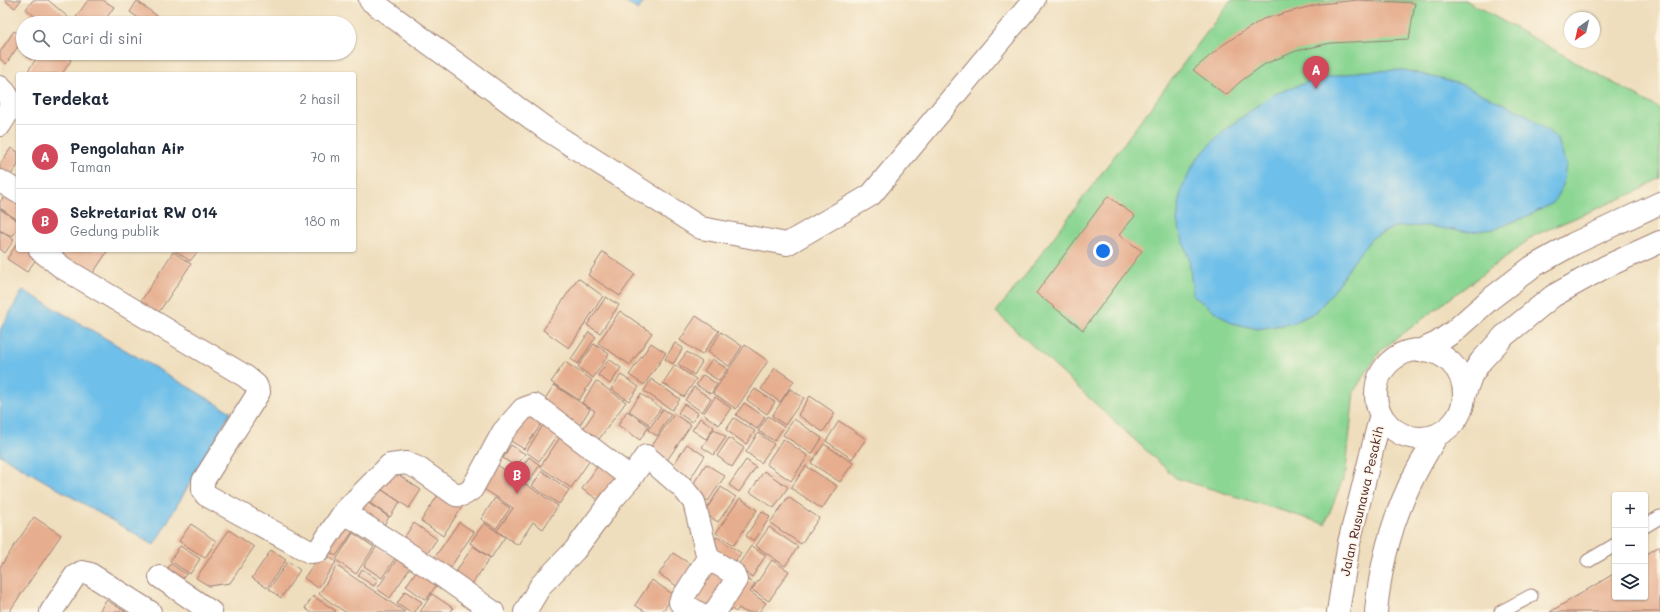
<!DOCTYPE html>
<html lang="id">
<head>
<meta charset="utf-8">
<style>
	:root { --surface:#fff; --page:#f2f2f3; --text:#1f2937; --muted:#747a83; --line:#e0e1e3; --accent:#d1495b }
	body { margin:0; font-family:Mali,sans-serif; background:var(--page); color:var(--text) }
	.controls { position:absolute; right:12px; bottom:12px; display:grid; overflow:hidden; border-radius:4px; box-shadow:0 1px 3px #0004 }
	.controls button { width:36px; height:36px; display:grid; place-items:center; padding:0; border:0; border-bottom:1px solid var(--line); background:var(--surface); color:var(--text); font:20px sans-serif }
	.compass { position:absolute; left:1564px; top:12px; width:36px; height:36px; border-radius:50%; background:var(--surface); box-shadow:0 1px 3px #0004; rotate:214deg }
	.you { position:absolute; left:1103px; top:251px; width:14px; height:14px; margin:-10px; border:3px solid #fff; border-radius:50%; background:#1a73e8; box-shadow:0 0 0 6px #1a73e833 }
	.badge { display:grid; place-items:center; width:26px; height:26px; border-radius:50%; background:var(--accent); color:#fff; font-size:13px; font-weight:700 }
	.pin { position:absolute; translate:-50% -33px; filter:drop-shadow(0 1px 2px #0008) }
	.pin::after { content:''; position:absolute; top:21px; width:14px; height:12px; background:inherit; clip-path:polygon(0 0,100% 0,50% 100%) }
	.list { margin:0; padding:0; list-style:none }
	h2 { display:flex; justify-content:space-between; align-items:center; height:52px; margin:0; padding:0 16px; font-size:17px }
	h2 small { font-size:13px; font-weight:400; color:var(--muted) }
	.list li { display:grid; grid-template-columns:26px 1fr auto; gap:12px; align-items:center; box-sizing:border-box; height:64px; padding:0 16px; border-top:1px solid var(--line) }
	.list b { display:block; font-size:15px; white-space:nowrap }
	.list p { margin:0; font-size:13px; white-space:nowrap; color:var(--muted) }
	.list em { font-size:13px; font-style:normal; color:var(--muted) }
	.icon { flex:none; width:22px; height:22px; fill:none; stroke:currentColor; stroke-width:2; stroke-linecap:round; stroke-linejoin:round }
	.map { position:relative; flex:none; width:1660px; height:612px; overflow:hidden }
	.search { position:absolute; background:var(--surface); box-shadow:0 1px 3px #0004; left:16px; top:16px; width:340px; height:44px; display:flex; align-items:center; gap:10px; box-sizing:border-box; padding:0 14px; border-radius:22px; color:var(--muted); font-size:15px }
	.panel { position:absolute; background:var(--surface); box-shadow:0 1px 3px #0004; left:16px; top:72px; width:340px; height:180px; border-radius:4px }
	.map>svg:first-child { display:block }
	.green { fill:#8bd693; stroke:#6a7a5f }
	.water { fill:#6ebfe9; stroke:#5c6f8a }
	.building { fill:#e6ae8f }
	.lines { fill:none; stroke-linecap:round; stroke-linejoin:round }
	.lane-casing { stroke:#9c7e74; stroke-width:15 }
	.street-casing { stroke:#9c7e74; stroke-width:24 }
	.lane { stroke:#fff; stroke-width:13 }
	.street { stroke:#fff; stroke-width:22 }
	.labels { text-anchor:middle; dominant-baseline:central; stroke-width:3; stroke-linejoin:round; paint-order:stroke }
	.street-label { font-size:13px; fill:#4a1f2b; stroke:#fcf5e5 }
</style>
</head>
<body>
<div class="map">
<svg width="1660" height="612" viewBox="0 0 1660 612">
	<rect width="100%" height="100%" fill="#fcf5e5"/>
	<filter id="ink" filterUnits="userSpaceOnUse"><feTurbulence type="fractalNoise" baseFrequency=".025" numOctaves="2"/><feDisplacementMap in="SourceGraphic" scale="8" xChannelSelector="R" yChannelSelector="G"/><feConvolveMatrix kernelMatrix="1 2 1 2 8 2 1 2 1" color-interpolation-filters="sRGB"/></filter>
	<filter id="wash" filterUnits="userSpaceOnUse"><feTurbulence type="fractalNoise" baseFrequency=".012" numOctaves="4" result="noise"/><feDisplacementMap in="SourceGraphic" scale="16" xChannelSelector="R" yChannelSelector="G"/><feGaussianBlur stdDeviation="0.9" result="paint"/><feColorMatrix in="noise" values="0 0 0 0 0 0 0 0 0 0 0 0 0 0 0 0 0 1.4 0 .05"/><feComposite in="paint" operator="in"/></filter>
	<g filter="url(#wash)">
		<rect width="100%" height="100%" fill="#efdebd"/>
		<path class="green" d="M 1231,0 L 1465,0 L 1660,109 L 1660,178 L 1638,191 L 1535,235 L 1381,350 L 1354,391 L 1346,471 L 1325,524 L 1176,478 L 996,312 L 1024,277 Z"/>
		<path class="water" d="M 622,0 L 645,0 L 638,10 Z
			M 1405,70 L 1460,84 L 1526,114 L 1558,139 L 1566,165 L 1563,185 L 1553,203 L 1528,216 L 1494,229 L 1469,232 L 1426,226 L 1395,227 L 1372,238 L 1357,256 L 1334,291 L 1316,312 L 1293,323 L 1258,329 L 1232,323 L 1193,296 L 1189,259 L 1177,222 L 1181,190 L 1196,160 L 1222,132 L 1272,95 L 1313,80 L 1364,71 Z
			M 23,290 L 231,412 L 154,545 L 0,455 L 0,330 Z"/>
		<g id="blocks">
			<path class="building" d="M 4,0 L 21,0 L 15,8 Z
				M 33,0 L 48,0 L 69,18 L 65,23 L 43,23 L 26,9 Z
				M 88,0 L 103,0 L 114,7 L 103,23 L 72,23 Z
				M 1358,0 L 1415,3 L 1409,39 L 1331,43 L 1296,51 L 1265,64 L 1241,81 L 1226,95 L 1193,70 L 1224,44 L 1263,19 L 1319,4 Z
				M 137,1 L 161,19 L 158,23 L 145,23 L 130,12 Z
				M 14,31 L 23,37 L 23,39 L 6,64 L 0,59 L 0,52 Z
				M 23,53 L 36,53 L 31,59 Z
				M 40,53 L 60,53 L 71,60 L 62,74 L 26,74 Z
				M 11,148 L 18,152 L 18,165 L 10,176 L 0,169 L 0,164 Z
				M 9,189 L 18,195 L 18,220 L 0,208 L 0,202 Z
				M 1108,196 L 1135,216 L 1119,235 L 1142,251 L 1083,330 L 1036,293 Z
				M 0,209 L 18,221 L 18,228 L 12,237 L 0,230 Z
				M 0,231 L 14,240 L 5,253 L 0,249 Z
				M 18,242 L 18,250 L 38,250 L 41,252 L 27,272 L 7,259 Z
				M 65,250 L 104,250 L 107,252 L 91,276 L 61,256 Z
				M 174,250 L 199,250 L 190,261 Z
				M 173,252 L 191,264 L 157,315 L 139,304 Z
				M 603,252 L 635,274 L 620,296 L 588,275 Z
				M 578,278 L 603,296 L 569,348 L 543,330 Z
				M 606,297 L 619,305 L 600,333 L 587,325 Z
				M 620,311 L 652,333 L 630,365 L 598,343 Z
				M 696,316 L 719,331 L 702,355 L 680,340 Z
				M 589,332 L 596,337 L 578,364 L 571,359 Z
				M 721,332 L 742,346 L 729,366 L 708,352 Z
				M 651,343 L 666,353 L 644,385 L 629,375 Z
				M 675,343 L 683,348 L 673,364 L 665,359 Z
				M 594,344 L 609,354 L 593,378 L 578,367 Z
				M 745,345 L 768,361 L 736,409 L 713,393 Z
				M 687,352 L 702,362 L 694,375 L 678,364 Z
				M 609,359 L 621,368 L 610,384 L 598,375 Z
				M 712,359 L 727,369 L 719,381 L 704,371 Z
				M 565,362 L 592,380 L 579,400 L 551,382 Z
				M 675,365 L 696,379 L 684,397 L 663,383 Z
				M 775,368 L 794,381 L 780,402 L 761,389 Z
				M 621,375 L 639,387 L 629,401 L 611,389 Z
				M 703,375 L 717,384 L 711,394 L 696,385 Z
				M 651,379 L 680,399 L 672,410 L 644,391 Z
				M 596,381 L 626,402 L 594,446 L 578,436 L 595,411 L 582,403 Z
				M 554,385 L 590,409 L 575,432 L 539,408 Z
				M 694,387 L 711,399 L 702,412 L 685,400 Z
				M 755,389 L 775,402 L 767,414 L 747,400 Z
				M 790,389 L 804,398 L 785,425 L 772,416 Z
				M 641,394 L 661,408 L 649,424 L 629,411 Z
				M 810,396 L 835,413 L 823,432 L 798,415 Z
				M 715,397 L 731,408 L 719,425 L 703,414 Z
				M 744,403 L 765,417 L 757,429 L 736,415 Z
				M 684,404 L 698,413 L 692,422 L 678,413 Z
				M 663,409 L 671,414 L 657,436 L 648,430 Z
				M 627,411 L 649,426 L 640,440 L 618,425 Z
				M 527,413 L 542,423 L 524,449 L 509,440 Z
				M 674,414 L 691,425 L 666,462 L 649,450 Z
				M 768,416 L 784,427 L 774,441 L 758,431 Z
				M 700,418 L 714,427 L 706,439 L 692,430 Z
				M 734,418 L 755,431 L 746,444 L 726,430 Z
				M 794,419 L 822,438 L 812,454 L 783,435 Z
				M 839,421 L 866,439 L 852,459 L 826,441 Z
				M 543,425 L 557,435 L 539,461 L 526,452 Z
				M 714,429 L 726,437 L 714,455 L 702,447 Z
				M 758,433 L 774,444 L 761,463 L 746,452 Z
				M 561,436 L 592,457 L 571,488 L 540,467 Z
				M 729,438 L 744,448 L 732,467 L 717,456 Z
				M 783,439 L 808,456 L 791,481 L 766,464 Z
				M 687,444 L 705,456 L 690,479 L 672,467 Z
				M 824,444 L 853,463 L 840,482 L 811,463 Z
				M 511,445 L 525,454 L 516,467 L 503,458 Z
				M 529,457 L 540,465 L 529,481 L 518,473 Z
				M 490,460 L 558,506 L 543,529 L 533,522 L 518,545 L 497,531 L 513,508 L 475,483 Z
				M 746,460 L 756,467 L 739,492 L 729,485 Z
				M 599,464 L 617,476 L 600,501 L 582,489 Z
				M 706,464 L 725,476 L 708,501 L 690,489 Z
				M 806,466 L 837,486 L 822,509 L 791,488 Z
				M 390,469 L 421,490 L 409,508 L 378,487 Z
				M 542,471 L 569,490 L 559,504 L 532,486 Z
				M 764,471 L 788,487 L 774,508 L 750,492 Z
				M 721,487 L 736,497 L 718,522 L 704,513 Z
				M 379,488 L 400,502 L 390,517 L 370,503 Z
				M 440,492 L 462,507 L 443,536 L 421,521 Z
				M 788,497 L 819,518 L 801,544 L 770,523 Z
				M 495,498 L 510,508 L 496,529 L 481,519 Z
				M 740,498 L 757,510 L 734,545 L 716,533 Z
				M 362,499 L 389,517 L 378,534 L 351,516 Z
				M 762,511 L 770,517 L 754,541 L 746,536 Z
				M 34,517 L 61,535 L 9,612 L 0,612 L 0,567 Z
				M 459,522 L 474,532 L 446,574 L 430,564 Z
				M 340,523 L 353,531 L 336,556 L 323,548 Z
				M 414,523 L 437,539 L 424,558 L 401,542 Z
				M 484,523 L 505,537 L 491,558 L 470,543 Z
				M 191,524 L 216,541 L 205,558 L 179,541 Z
				M 769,527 L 798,547 L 785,566 L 756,546 Z
				M 229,530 L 254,547 L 230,583 L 209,586 L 196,578 Z
				M 353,533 L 374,547 L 356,574 L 336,560 Z
				M 717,537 L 741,553 L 732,566 L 708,550 Z
				M 180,546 L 200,559 L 190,574 L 170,561 Z
				M 377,546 L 395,558 L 382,578 L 364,566 Z
				M 473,546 L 490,558 L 468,590 L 451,579 Z
				M 751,546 L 766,555 L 752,577 L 737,567 Z
				M 1660,546 L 1660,612 L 1550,612 L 1615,573 L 1615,597 L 1645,597 L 1645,555 Z
				M 271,550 L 286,560 L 267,588 L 252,578 Z
				M 322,552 L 336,562 L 318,588 L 304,578 Z
				M 673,553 L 692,565 L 678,587 L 659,574 Z
				M 399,556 L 412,565 L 390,598 L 377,589 Z
				M 772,560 L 789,571 L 769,601 L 752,590 Z
				M 288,561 L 300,570 L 281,598 L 269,589 Z
				M 171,564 L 186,574 L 178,585 L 163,575 Z
				M 337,566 L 405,612 L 345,612 L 319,594 Z
				M 419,567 L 439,581 L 426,600 L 406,586 Z
				M 707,568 L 727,582 L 707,611 L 687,597 Z
				M 362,569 L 378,580 L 374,586 L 358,576 Z
				M 741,575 L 755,584 L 750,592 L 766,603 L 759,612 L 745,612 L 739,608 L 736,612 L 723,603 Z
				M 652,580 L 674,595 L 662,612 L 646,612 L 635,605 Z
				M 405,591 L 422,602 L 415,612 L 409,612 L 397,604 Z
				M 432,594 L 453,608 L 451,612 L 420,612 Z
				M 313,596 L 336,611 L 335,612 L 310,612 L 305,608 Z
				M 106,600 L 126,612 L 99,612 Z"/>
		</g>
	</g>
	<g filter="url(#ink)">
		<use href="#blocks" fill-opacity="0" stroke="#9c7e74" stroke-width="1"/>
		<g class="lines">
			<g class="lane-casing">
				<path id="lane" d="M 1645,526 L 1660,517
					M 1588,561 L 1615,545
					M 1501,612 L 1531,596"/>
			</g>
			<g class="street-casing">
				<path id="street" d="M 370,0 L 549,131 L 701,228 L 787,244 L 871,195 L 1034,0
					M 0,87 C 16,101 10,109 0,125
					M 0,181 L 18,192
					M 40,250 L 63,268 L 245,376 L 256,385 L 259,392 L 203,481 L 203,491 L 206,495 L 310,552 L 318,551 L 344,512 L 390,465 L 406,463 L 418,468 L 456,495 C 463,496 467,493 472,489 L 503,432 L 523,409 L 534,405 L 540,409 L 631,478
					M1376 394a44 44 0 1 1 88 0a44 44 0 1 1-88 0Z
					M 1419,351 L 1437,343 L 1453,332 L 1489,300 L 1532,267 L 1573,244 L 1660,203
					M 1464,396 L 1471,376 L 1481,361 L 1504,336 L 1553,296 L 1605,267 L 1660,242
					M 344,512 L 435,571 L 493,612
					M 708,558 L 733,573 L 736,580 L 715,612
					M 160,577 L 211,612
					M 51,612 L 75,576 L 82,572 L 90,574 L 150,612
					M 525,612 L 541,585 L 575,550 L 612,500 L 631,478 L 646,456 L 683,488 L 694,502 L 708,558 L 680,602 L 697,612
					M 1338,612 L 1349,543 L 1381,414
					M 1376,612 C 1380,568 1391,524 1410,484 C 1418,467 1428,451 1437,435"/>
			</g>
			<use href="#lane" class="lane"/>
			<use href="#street" class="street"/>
		</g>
	</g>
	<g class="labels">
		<g class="street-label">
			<text transform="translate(1361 501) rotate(-77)">Jalan Rusunawa Pesakih</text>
		</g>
	</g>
</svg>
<div class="controls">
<button>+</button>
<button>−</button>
<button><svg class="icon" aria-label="layers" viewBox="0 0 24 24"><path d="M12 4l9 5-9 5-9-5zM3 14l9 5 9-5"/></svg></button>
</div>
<svg class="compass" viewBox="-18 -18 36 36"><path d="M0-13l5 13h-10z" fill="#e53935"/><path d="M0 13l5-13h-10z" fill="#747a83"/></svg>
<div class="you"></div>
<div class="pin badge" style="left:1316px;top:89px">A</div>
<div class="pin badge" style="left:517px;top:494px">B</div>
<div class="search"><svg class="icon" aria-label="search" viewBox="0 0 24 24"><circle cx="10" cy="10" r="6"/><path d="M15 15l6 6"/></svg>Cari di sini</div>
<section class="panel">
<h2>Terdekat<small>2 hasil</small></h2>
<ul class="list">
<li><span class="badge">A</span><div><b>Pengolahan Air</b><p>Taman</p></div><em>70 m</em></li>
<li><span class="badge">B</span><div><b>Sekretariat RW 014</b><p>Gedung publik</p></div><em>180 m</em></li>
</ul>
</section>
</div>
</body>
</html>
